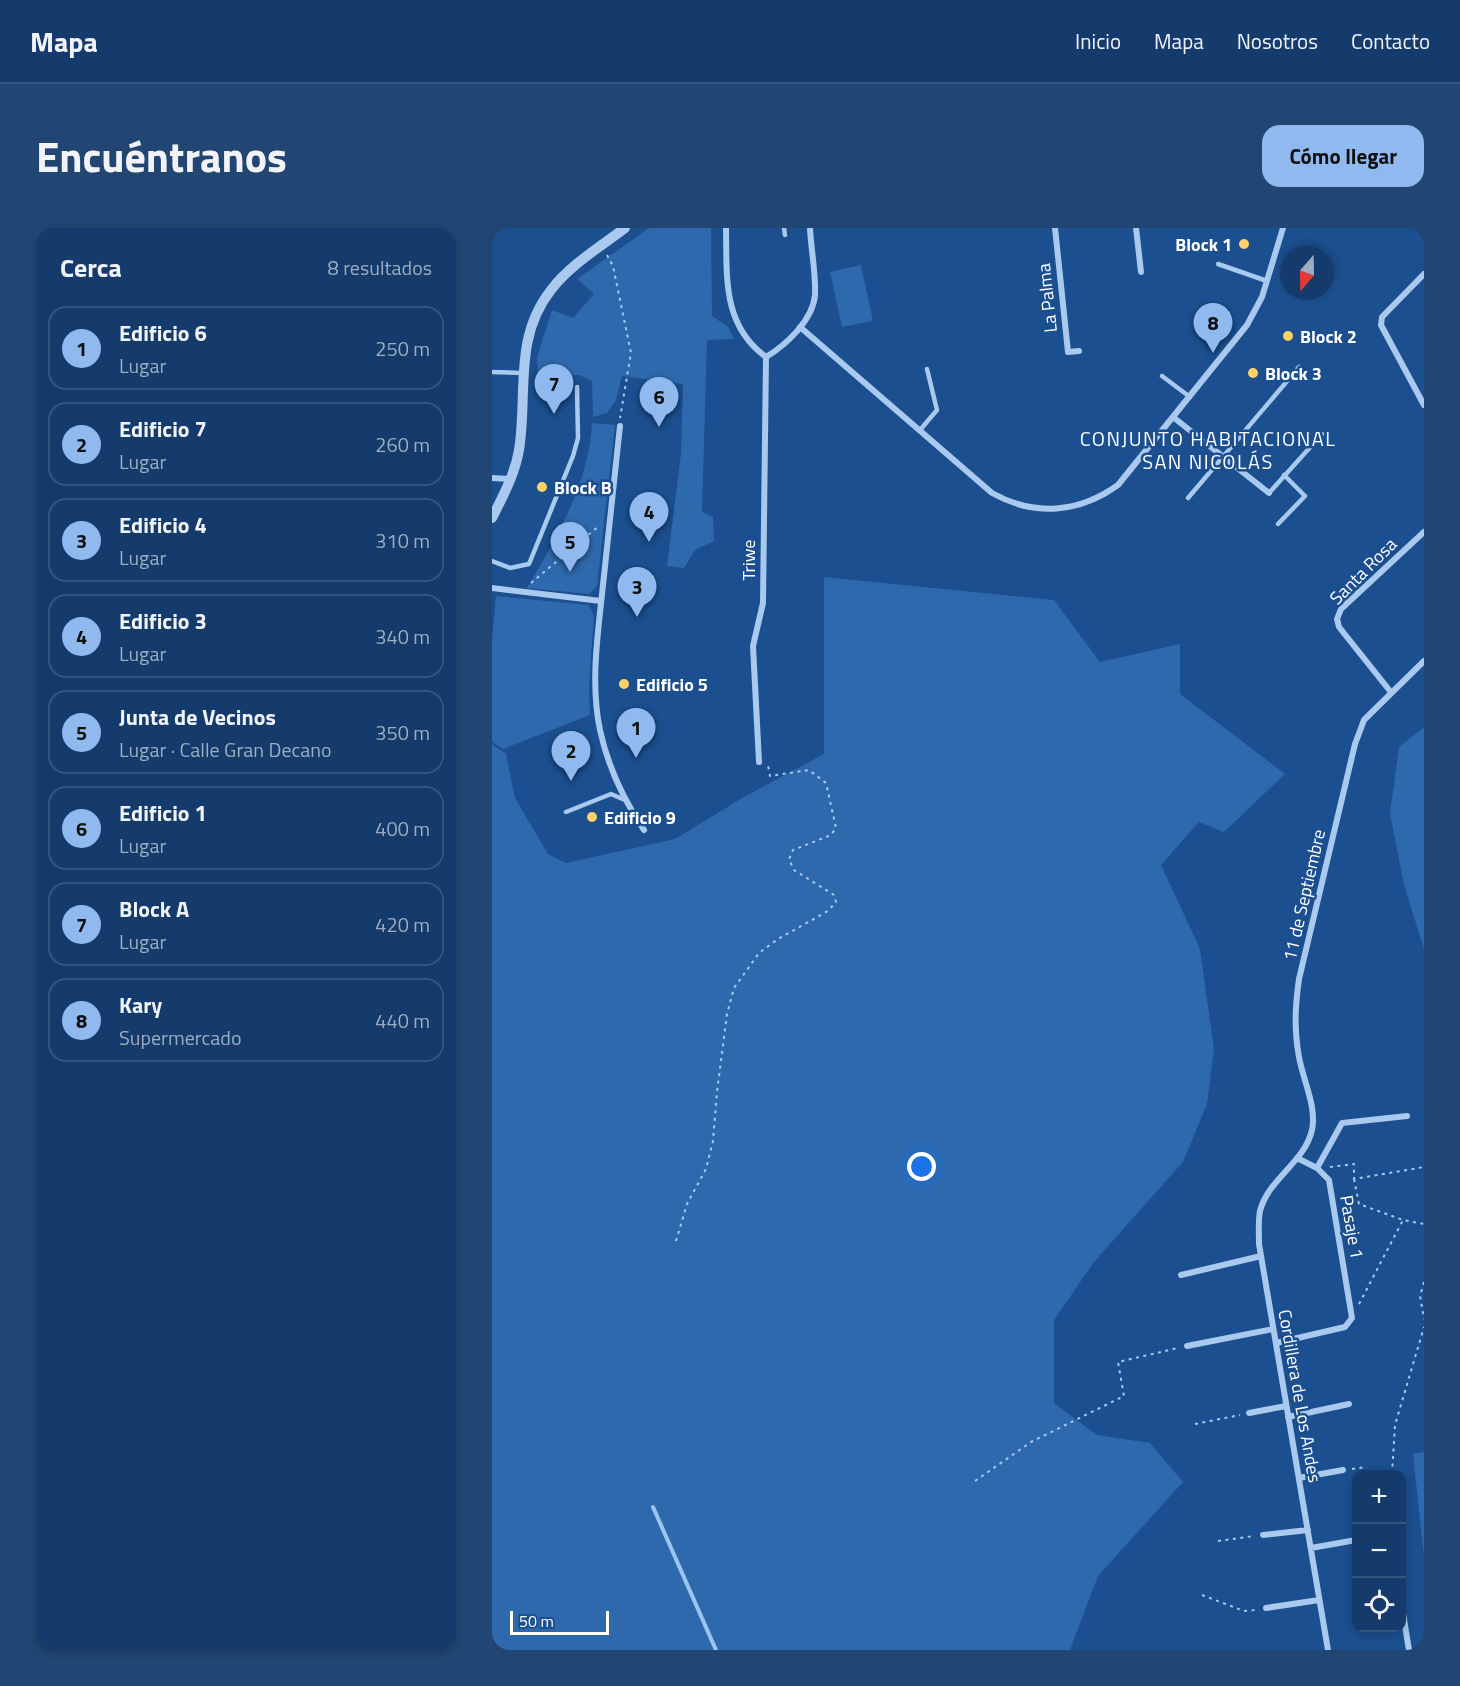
<!DOCTYPE html>
<html lang="es">
<head>
<meta charset="utf-8">
<style>
	:root { --surface:#143b6b; --page:#214673; --text:#f1f3f6; --muted:#9dadc1; --line:#33557e; --accent:#90b9f0 }
	body { margin:0; font-family:"Titillium Web",sans-serif; background:var(--page); color:var(--text) }
	.controls { position:absolute; right:18px; bottom:18px; display:grid; overflow:hidden; border-radius:12px; box-shadow:0 3px 9px #0003 }
	.controls button { width:54px; height:54px; display:grid; place-items:center; padding:0; border:0; border-bottom:2px solid var(--line); background:var(--surface); color:var(--text); font:30px sans-serif }
	.compass { position:absolute; left:788px; top:18px; width:54px; height:54px; border-radius:50%; background:var(--surface); box-shadow:0 3px 9px #0003; rotate:200deg }
	.scale { position:absolute; left:18px; bottom:15px; width:99px; box-sizing:border-box; padding-left:6px; border:3px solid #fff; border-top:0; font-size:16px; line-height:21px; white-space:nowrap; color:#fff; -webkit-text-stroke:4px #1b4f8f; paint-order:stroke }
	.you { position:absolute; left:430px; top:939px; width:21px; height:21px; margin:-15px; border:4px solid #fff; border-radius:50%; background:#1a73e8; box-shadow:0 0 0 9px #1a73e833 }
	.badge { display:grid; place-items:center; width:39px; height:39px; border-radius:50%; background:var(--accent); color:#111; font-size:20px; font-weight:700 }
	.pin { position:absolute; translate:-50% -50px; filter:drop-shadow(0 2px 3px #0008) }
	.pin::after { content:''; position:absolute; top:32px; width:21px; height:18px; background:inherit; clip-path:polygon(0 0,100% 0,50% 100%) }
	.list { margin:0; padding:0; list-style:none }
	h2 { display:flex; justify-content:space-between; align-items:center; height:78px; margin:0; padding:0 24px; font-size:26px }
	h2 small { font-size:20px; font-weight:400; color:var(--muted) }
	.list li { display:grid; grid-template-columns:39px 1fr auto; gap:18px; align-items:center; box-sizing:border-box; height:84px; margin:0 12px 12px; padding:0 12px; border:2px solid var(--line); border-radius:18px }
	.list b { display:block; font-size:22px; white-space:nowrap }
	.list p { margin:0; font-size:20px; white-space:nowrap; color:var(--muted) }
	.list em { font-size:20px; font-style:normal; color:var(--muted) }
	.icon { flex:none; width:33px; height:33px; fill:none; stroke:currentColor; stroke-width:2; stroke-linecap:round; stroke-linejoin:round }
	.map { position:relative; flex:none; width:932px; height:1422px; overflow:hidden; border-radius:18px }
	header { display:flex; align-items:center; gap:36px; box-sizing:border-box; height:84px; padding:0 30px; background:var(--surface); border-bottom:2px solid var(--line) }
	header strong { font-size:28px }
	nav { display:flex; gap:33px; margin-inline-start:auto; font-size:21px }
	.intro { display:flex; align-items:center; justify-content:space-between; box-sizing:border-box; height:144px; padding:0 36px }
	h1 { margin:0; font-size:42px }
	.button { padding:15px 27px; border-radius:18px; background:var(--accent); color:#111; font-size:21px; font-weight:700 }
	main { display:flex; gap:36px; padding:0 36px }
	aside { flex:1; background:var(--surface); border-radius:18px; box-shadow:0 3px 9px #0003 }
	.map>svg:first-child { display:block }
	.green { fill:#2e69ad }
	.lines { fill:none; stroke-linecap:round; stroke-linejoin:round }
	.stream { stroke:#9cc4f0; stroke-width:4 }
	.path { stroke:#a9c9ee; stroke-width:2; stroke-dasharray:3 4.5; stroke-linecap:butt }
	.service { stroke:#a9c9ee; stroke-width:4.5 }
	.minor { stroke:#a9c9ee; stroke-width:6 }
	.tertiary { stroke:#a9c9ee; stroke-width:10 }
	.poi-dot { fill:#ffd166; stroke:#1b4f8f; stroke-width:2 }
	.labels { text-anchor:middle; dominant-baseline:central; stroke-width:5; stroke-linejoin:round; paint-order:stroke }
	.poi-label { font-size:18px; font-weight:bold; fill:#fff; stroke:#1b4f8f; text-anchor:start }
	.street-label { font-size:18px; fill:#fff; stroke:#1b4f8f }
	.neighbourhood-label { font-size:20px; letter-spacing:1.5px; fill:#fff; stroke:#1b4f8f }
</style>
</head>
<body>
<header>
<strong>Mapa</strong>
<nav><a>Inicio</a><a>Mapa</a><a>Nosotros</a><a>Contacto</a></nav>
</header>
<div class="intro"><h1>Encuéntranos</h1><a class="button">Cómo llegar</a></div>
<main>
<aside>
<h2>Cerca<small>8 resultados</small></h2>
<ul class="list">
<li><span class="badge">1</span><div><b>Edificio 6</b><p>Lugar</p></div><em>250 m</em></li>
<li><span class="badge">2</span><div><b>Edificio 7</b><p>Lugar</p></div><em>260 m</em></li>
<li><span class="badge">3</span><div><b>Edificio 4</b><p>Lugar</p></div><em>310 m</em></li>
<li><span class="badge">4</span><div><b>Edificio 3</b><p>Lugar</p></div><em>340 m</em></li>
<li><span class="badge">5</span><div><b>Junta de Vecinos</b><p>Lugar · Calle Gran Decano</p></div><em>350 m</em></li>
<li><span class="badge">6</span><div><b>Edificio 1</b><p>Lugar</p></div><em>400 m</em></li>
<li><span class="badge">7</span><div><b>Block A</b><p>Lugar</p></div><em>420 m</em></li>
<li><span class="badge">8</span><div><b>Kary</b><p>Supermercado</p></div><em>440 m</em></li>
</ul>
</aside>
<div class="map">
<svg width="932" height="1422" viewBox="0 0 932 1422">
	<rect width="100%" height="100%" fill="#1b4f8f"/>
	<path class="green" d="M 157,0 L 219,0 L 220,88 L 236,99 L 242,111 L 215,112 L 210,284 L 221,289 L 222,313 L 203,322 L 192,340 L 175,338 L 189,226 L 191,156 L 130,148 L 124,172 L 115,185 L 101,189 L 100,153 L 87,147 L 46,150 L 45,129 L 60,82 L 81,90 L 102,66 L 85,51 Z
		M 369,37 L 381,93 L 350,99 L 338,44 Z
		M 100,195 L 123,197 L 105,358 L 97,366 L 35,360 C 65,309 97,255 100,195 Z
		M 332,349 L 562,372 L 608,434 L 688,416 L 688,466 L 793,546 L 732,604 L 707,594 L 669,637 L 708,721 L 722,821 L 715,876 L 691,934 L 602,1034 L 562,1092 L 562,1175 L 605,1207 L 658,1215 L 691,1254 L 606,1348 L 578,1422 L 0,1422 L 0,516 L 14,526 L 23,570 L 56,626 L 74,635 L 183,611 L 252,569 L 332,526 Z
		M 4,368 L 96,377 L 102,387 L 97,459 L 98,487 L 11,521 L 0,514 L 0,414 Z
		M 932,499 L 932,721 L 912,657 L 898,585 L 907,519 Z
		M 932,1224 L 932,1329 L 921,1226 Z"/>
	<g class="lines">
		<path class="stream" d="M 161,1279 L 224,1422"/>
		<path class="path" d="M 115,27 L 121,38 L 139,125 L 128,190
			M 39,355 L 108,297
			M 838,939 L 862,936 L 862,951 L 932,939
			M 862,951 L 867,976 L 911,992
			M 184,1013 L 195,976 L 214,941 L 221,913 L 225,864 L 235,786 L 242,760 L 267,725 L 286,711 L 336,683 L 344,674 L 342,667 L 302,642 L 297,631 L 301,622 L 339,607 L 344,600 L 334,555 L 317,542 L 278,548 L 276,537
			M 932,1054 L 928,1068 L 932,1091
			M 867,1076 L 911,992 L 932,996
			M 703,1196 L 748,1187
			M 860,1241 L 875,1239
			M 900,1246 L 903,1197 L 932,1099
			M 483,1253 L 539,1214 L 632,1168 L 626,1134 L 686,1120
			M 726,1313 L 762,1308
			M 710,1367 L 752,1383 L 764,1382"/>
		<path class="service" d="M 292,0 L 293,7
			M 726,36 L 775,53
			M 0,144 L 30,145
			M 670,148 L 698,169
			M 428,202 L 445,182 L 435,141
			M 777,265 L 830,206
			M 696,270 L 807,139
			M 786,296 L 813,268 L 792,247
			M 0,333 L 18,340 L 37,336 L 81,228 L 86,210 L 85,159
			M 74,584 L 119,566 L 133,572"/>
		<path class="minor" d="M 234,0 C 235,49 230,97 274,129
			M 563,0 L 576,124 L 587,123
			M 644,0 L 649,44
			M 932,46 L 890,89 L 889,97 L 932,177
			M 308,99 L 500,265 C 543,289 587,285 626,257 L 755,97 L 770,69 L 791,0
			M 274,129 C 294,117 321,92 323,67 C 324,45 319,22 318,0
			M 681,189 L 777,265
			M 128,198 C 122,251 117,304 111,357 C 106,405 98,455 108,502 C 116,539 131,571 152,602
			M 0,250 L 19,251
			M 0,360 L 109,373
			M 898,463 L 847,399 L 845,391 L 849,381 L 932,304
			M 267,534 L 261,418 L 271,375 L 274,129
			M 825,940 L 850,895 L 915,888
			M 689,1047 L 769,1028
			M 784,1115 L 853,1099 L 860,1090 L 837,952 L 825,940 L 805,930
			M 695,1118 L 781,1101
			M 757,1185 L 794,1178
			M 796,1189 L 857,1176
			M 807,1250 L 851,1242
			M 771,1307 L 816,1302
			M 819,1320 L 864,1312
			M 910,1379 L 917,1422
			M 774,1380 L 827,1372
			M 836,1422 L 767,1016 C 767,1005 766,993 768,983 C 776,951 813,934 820,902 C 825,879 811,852 807,829 C 802,801 803,779 807,751 L 863,516 L 872,492 L 932,433"/>
		<path class="tertiary" d="M 0,290 C 11,268 23,246 27,222 C 36,166 21,110 59,62 C 78,37 108,19 133,0"/>
	</g>
	<g class="poi-dot">
		<circle cx="752" cy="16" r="6"/>
		<circle cx="796" cy="108" r="6"/>
		<circle cx="761" cy="145" r="6"/>
		<circle cx="50" cy="259" r="6"/>
		<circle cx="132" cy="456" r="6"/>
		<circle cx="100" cy="589" r="6"/>
	</g>
	<g class="labels">
		<g class="poi-label">
			<text x="740" y="16" text-anchor="end">Block 1</text>
			<text x="808" y="108">Block 2</text>
			<text x="773" y="145">Block 3</text>
			<text x="62" y="259">Block B</text>
			<text x="144" y="456">Edificio 5</text>
			<text x="112" y="589">Edificio 9</text>
		</g>
		<g class="street-label">
			<text transform="translate(555 70) rotate(-96)">La Palma</text>
			<text transform="translate(256 332) rotate(-90)">Triwe</text>
			<text transform="translate(871 343) rotate(-45)">Santa Rosa</text>
			<text transform="translate(812 667) rotate(-77)">11 de Septiembre</text>
			<text transform="translate(860 999) rotate(80)">Pasaje 1</text>
			<text transform="translate(808 1168) rotate(80)">Cordillera de Los Andes</text>
		</g>
		<g class="neighbourhood-label">
			<text x="716" y="210">CONJUNTO HABITACIONAL<tspan x="716" dy="23">SAN NICOLÁS</tspan></text>
		</g>
	</g>
</svg>
<div class="controls">
<button>+</button>
<button>−</button>
<button><svg class="icon" aria-label="locate" viewBox="0 0 24 24"><circle cx="12" cy="12" r="6"/><path d="M12 2v4M12 18v4M2 12h4M18 12h4"/></svg></button>
</div>
<svg class="compass" viewBox="-18 -18 36 36"><path d="M0-13l5 13h-10z" fill="#e53935"/><path d="M0 13l5-13h-10z" fill="#9dadc1"/></svg>
<div class="scale">50 m</div>
<div class="you"></div>
<div class="pin badge" style="left:144px;top:530px">1</div>
<div class="pin badge" style="left:79px;top:553px">2</div>
<div class="pin badge" style="left:145px;top:389px">3</div>
<div class="pin badge" style="left:157px;top:314px">4</div>
<div class="pin badge" style="left:78px;top:344px">5</div>
<div class="pin badge" style="left:167px;top:199px">6</div>
<div class="pin badge" style="left:62px;top:186px">7</div>
<div class="pin badge" style="left:721px;top:125px">8</div>
</div>
</main>
</body>
</html>
